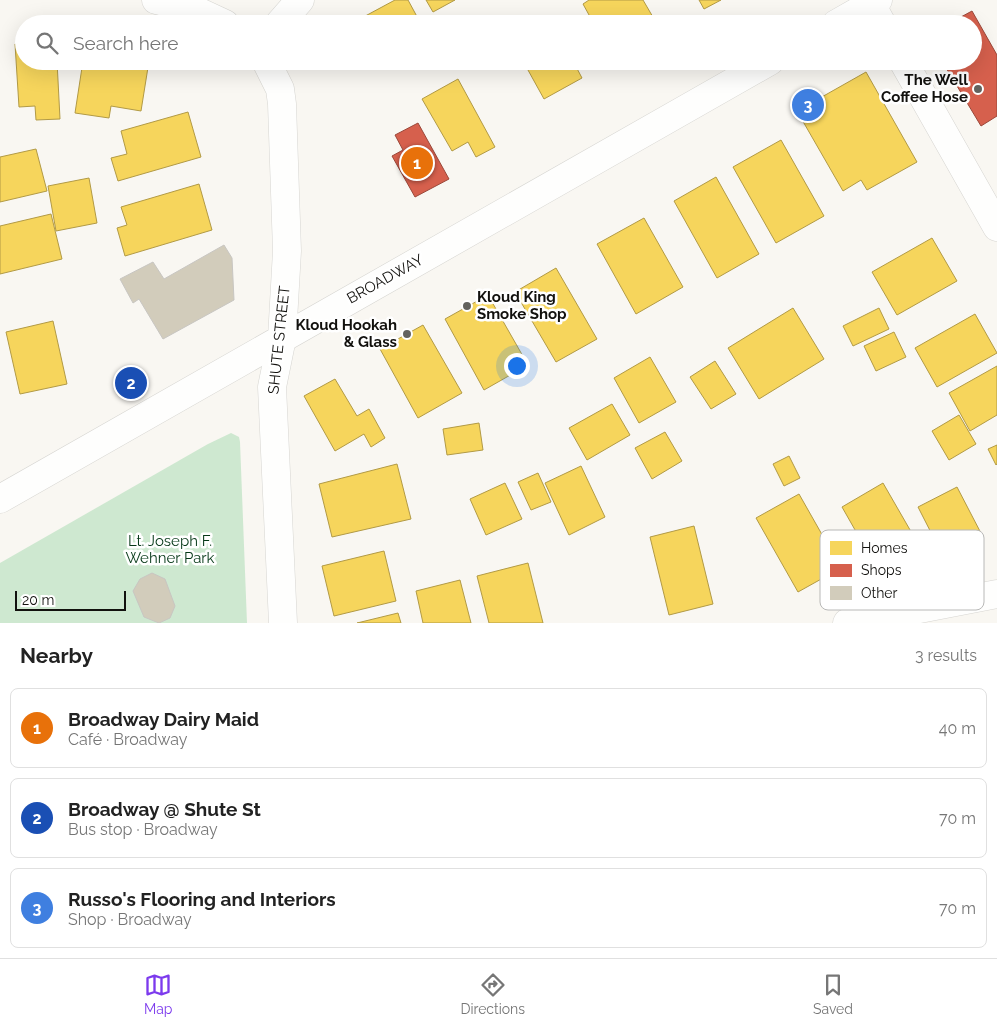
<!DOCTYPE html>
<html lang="en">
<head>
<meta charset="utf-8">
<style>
	:root { --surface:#fff; --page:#f6f6f6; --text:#222; --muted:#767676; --line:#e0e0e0; --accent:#7c3aed }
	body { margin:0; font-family:Raleway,sans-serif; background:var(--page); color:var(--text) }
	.scale { position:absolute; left:15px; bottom:12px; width:111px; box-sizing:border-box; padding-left:5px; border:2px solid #12110e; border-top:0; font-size:14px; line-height:18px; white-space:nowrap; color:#12110e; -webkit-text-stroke:4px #fff; paint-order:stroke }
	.you { position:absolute; left:516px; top:365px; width:18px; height:18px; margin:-12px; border:4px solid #fff; border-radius:50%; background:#1a73e8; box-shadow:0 0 0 8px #1a73e833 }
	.badge { display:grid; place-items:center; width:32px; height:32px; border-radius:50%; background:var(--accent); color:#fff; font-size:16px; font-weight:700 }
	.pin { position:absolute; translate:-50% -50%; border:2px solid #fff; box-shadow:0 1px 5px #0006 }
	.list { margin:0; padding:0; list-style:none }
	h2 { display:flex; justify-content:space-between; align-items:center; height:65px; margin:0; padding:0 20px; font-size:21px }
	h2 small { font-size:16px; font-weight:400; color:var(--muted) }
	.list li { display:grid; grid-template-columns:32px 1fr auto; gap:15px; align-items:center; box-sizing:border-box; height:80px; margin:0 10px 10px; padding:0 10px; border:1px solid var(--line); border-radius:8px }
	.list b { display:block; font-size:19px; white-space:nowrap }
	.list p { margin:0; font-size:16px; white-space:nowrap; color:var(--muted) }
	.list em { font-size:16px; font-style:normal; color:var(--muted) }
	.icon { flex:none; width:28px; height:28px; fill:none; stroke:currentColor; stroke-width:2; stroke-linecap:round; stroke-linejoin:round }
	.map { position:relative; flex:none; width:997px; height:623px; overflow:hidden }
	.search { position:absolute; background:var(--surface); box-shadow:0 5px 20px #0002; left:15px; right:15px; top:15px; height:55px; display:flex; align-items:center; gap:12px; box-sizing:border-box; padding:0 18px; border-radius:28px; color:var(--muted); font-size:19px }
	.sheet { height:335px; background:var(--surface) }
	nav { display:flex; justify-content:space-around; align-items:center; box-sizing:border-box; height:70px; border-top:1px solid var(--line); background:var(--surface); font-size:14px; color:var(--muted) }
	nav a { display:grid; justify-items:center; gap:2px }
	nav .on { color:var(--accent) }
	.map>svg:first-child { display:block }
	.green { fill:#cee8d0 }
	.homes { fill:#f6d55c; stroke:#b29a45 }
	.shops { fill:#d6604d; stroke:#9b483a }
	.building { fill:#d2ccbb; stroke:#c8c6c2 }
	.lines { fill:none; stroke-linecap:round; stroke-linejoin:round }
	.minor-casing { stroke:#d6d5d1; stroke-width:29 }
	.major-casing { stroke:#d6d5d1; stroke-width:29 }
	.minor { stroke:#fefefd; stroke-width:28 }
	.major { stroke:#fefefd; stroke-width:28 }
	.poi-dot { fill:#63625e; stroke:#fff; stroke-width:2 }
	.labels { text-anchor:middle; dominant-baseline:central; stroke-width:5; stroke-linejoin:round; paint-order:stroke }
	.poi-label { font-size:15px; font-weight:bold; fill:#12110e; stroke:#fff; text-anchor:end }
	.street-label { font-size:15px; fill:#12110e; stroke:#fff }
	.park-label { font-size:15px; fill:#053817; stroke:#fff }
	.key { fill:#fff; stroke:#b8b8b7; stroke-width:1 }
	.key-label { font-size:14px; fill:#12110e }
</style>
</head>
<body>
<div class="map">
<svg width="997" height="623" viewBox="0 0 997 623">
	<rect width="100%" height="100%" fill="#f9f7f2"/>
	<path class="green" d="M 231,433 L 239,437 L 240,442 L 247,623 L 0,623 L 0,563 L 208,444 Z"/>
	<path class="homes" d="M 395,0 L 408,0 L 421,24 L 358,24 L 356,21 Z
		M 426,0 L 455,0 L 433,12 Z
		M 589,0 L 643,0 L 657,24 L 594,24 L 583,4 Z
		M 699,0 L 721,0 L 704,9 Z
		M 15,44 L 24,44 L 24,61 L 57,61 L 60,119 L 36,120 L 35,106 L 19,107 Z
		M 83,61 L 149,61 L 141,111 L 111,106 L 109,118 L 75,113 Z
		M 523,61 L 573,61 L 582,78 L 544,99 Z
		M 866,72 L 917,162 L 867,190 L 861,180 L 843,191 L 797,111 Z
		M 458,79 L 495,147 L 476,157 L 468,142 L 452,151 L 422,99 Z
		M 188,112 L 201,157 L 118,181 L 111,158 L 127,154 L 121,131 Z
		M 781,140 L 824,216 L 776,243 L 733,167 Z
		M 36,149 L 47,191 L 0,202 L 0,157 Z
		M 716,177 L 759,254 L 717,278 L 674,201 Z
		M 89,178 L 97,223 L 56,231 L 48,186 Z
		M 199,184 L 212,230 L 125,256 L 117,228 L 127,225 L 121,207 Z
		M 51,214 L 62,259 L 0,274 L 0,226 Z
		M 644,218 L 683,287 L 636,314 L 597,244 Z
		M 932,238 L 957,281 L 897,315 L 872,272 Z
		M 556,268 L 597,339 L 556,362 L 515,292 Z
		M 488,295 L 528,365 L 484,390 L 445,319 Z
		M 793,308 L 824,359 L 759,399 L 728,348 Z
		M 879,308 L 889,329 L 853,346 L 843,326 Z
		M 975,314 L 997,353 L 937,387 L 915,348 Z
		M 53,321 L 67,384 L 20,394 L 6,332 Z
		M 423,325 L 462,393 L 418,418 L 380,349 Z
		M 894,332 L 906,357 L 876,371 L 864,346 Z
		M 650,357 L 676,402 L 639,423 L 614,378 Z
		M 715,361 L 736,394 L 711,409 L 690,377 Z
		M 997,366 L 997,415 L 970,431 L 949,393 Z
		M 335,379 L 357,416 L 369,409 L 385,438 L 371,447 L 364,434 L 335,451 L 304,396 Z
		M 612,404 L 630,435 L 587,460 L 569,428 Z
		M 959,415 L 976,444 L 949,460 L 932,431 Z
		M 479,423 L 483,450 L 447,455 L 443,429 Z
		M 665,432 L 682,461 L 652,479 L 635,448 Z
		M 997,445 L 997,464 L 996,465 L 988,449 Z
		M 789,456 L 800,478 L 784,486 L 773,464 Z
		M 397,464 L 411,519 L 332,537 L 319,484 Z
		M 581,466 L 605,517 L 569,535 L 545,483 Z
		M 538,473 L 551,502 L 531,510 L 518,482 Z
		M 505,483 L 522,519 L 486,535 L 470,499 Z
		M 883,483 L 917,542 L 875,565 L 842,507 Z
		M 957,487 L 983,537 L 944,558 L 918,507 Z
		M 799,494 L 841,568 L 798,592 L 756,518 Z
		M 694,526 L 713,604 L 669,615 L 650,537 Z
		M 384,551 L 396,601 L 334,616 L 322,566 Z
		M 528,563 L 543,623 L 489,623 L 477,576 Z
		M 460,580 L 471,623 L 423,623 L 416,591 Z
		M 398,613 L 401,623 L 357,623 Z"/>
	<path class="shops" d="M 972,11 L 997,55 L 997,116 L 981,126 L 942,61 L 973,61 L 973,24 L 948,24 Z
		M 418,123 L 449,179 L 415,197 L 392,156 L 403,150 L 395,135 Z"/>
	<path class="building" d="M 224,245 L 232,258 L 234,300 L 163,339 L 139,299 L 133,303 L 120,279 L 153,262 L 164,279 Z
		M 152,573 L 165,579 L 175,606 L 170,618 L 159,623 L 144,617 L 133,591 L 140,579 Z"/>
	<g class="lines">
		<g class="minor-casing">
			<path id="minor" d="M 871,4 L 882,24
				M 279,24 L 300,0
				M 903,61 L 997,227
				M 282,338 L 272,387 L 283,623"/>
		</g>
		<g class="major-casing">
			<path id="major" d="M 156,0 L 193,9 L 225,24
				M 836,24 L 878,0
				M 266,61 L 280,89 L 282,104 L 287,251 L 282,338
				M 0,499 L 770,61
				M 847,623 L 997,594"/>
		</g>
		<use href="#minor" class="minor"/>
		<use href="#major" class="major"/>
	</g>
	<g class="poi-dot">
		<circle cx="978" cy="89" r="5"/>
		<circle cx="467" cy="306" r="5"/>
		<circle cx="407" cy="334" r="5"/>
	</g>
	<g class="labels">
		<g class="poi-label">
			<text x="968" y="80">The Well<tspan x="968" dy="17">Coffee Hose</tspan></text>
			<text x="477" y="297" text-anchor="start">Kloud King<tspan x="477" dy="17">Smoke Shop</tspan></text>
			<text x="397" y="325">Kloud Hookah<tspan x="397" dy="17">&amp; Glass</tspan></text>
		</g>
		<g class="street-label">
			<text transform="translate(385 279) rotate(-29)">BROADWAY</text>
			<text transform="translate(279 340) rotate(-84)">SHUTE STREET</text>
		</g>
		<g class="park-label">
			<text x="170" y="541">Lt. Joseph F.<tspan x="170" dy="17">Wehner Park</tspan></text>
		</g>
	</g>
	<rect x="820" y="530" width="164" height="80" rx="8" class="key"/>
	<rect x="830" y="541" width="22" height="14" fill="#f6d55c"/>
	<rect x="830" y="564" width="22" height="13" fill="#d6604d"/>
	<rect x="830" y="586" width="22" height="14" fill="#d2ccbb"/>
	<g class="key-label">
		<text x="861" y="553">Homes</text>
		<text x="861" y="575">Shops</text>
		<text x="861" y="598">Other</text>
	</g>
</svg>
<div class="scale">20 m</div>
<div class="you"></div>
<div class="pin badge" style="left:417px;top:163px;background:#e8710a">1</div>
<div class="pin badge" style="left:131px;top:383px;background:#1a4fb4">2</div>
<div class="pin badge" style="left:808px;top:105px;background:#3f7fe0">3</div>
<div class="search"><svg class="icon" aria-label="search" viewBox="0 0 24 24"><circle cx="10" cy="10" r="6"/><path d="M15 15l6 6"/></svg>Search here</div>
</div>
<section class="sheet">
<h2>Nearby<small>3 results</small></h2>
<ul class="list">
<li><span class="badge" style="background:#e8710a">1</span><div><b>Broadway Dairy Maid</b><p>Café · Broadway</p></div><em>40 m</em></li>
<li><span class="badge" style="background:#1a4fb4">2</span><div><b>Broadway @ Shute St</b><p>Bus stop · Broadway</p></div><em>70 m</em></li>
<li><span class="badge" style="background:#3f7fe0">3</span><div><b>Russo's Flooring and Interiors</b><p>Shop · Broadway</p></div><em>70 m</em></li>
</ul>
</section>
<nav>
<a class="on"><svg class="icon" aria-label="map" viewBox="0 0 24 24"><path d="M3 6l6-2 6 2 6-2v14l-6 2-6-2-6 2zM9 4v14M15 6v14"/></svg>Map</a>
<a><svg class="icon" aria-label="directions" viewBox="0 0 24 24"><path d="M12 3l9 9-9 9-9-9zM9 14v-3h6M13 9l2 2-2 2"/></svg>Directions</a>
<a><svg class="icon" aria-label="saved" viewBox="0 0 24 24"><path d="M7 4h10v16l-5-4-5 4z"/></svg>Saved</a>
</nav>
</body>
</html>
